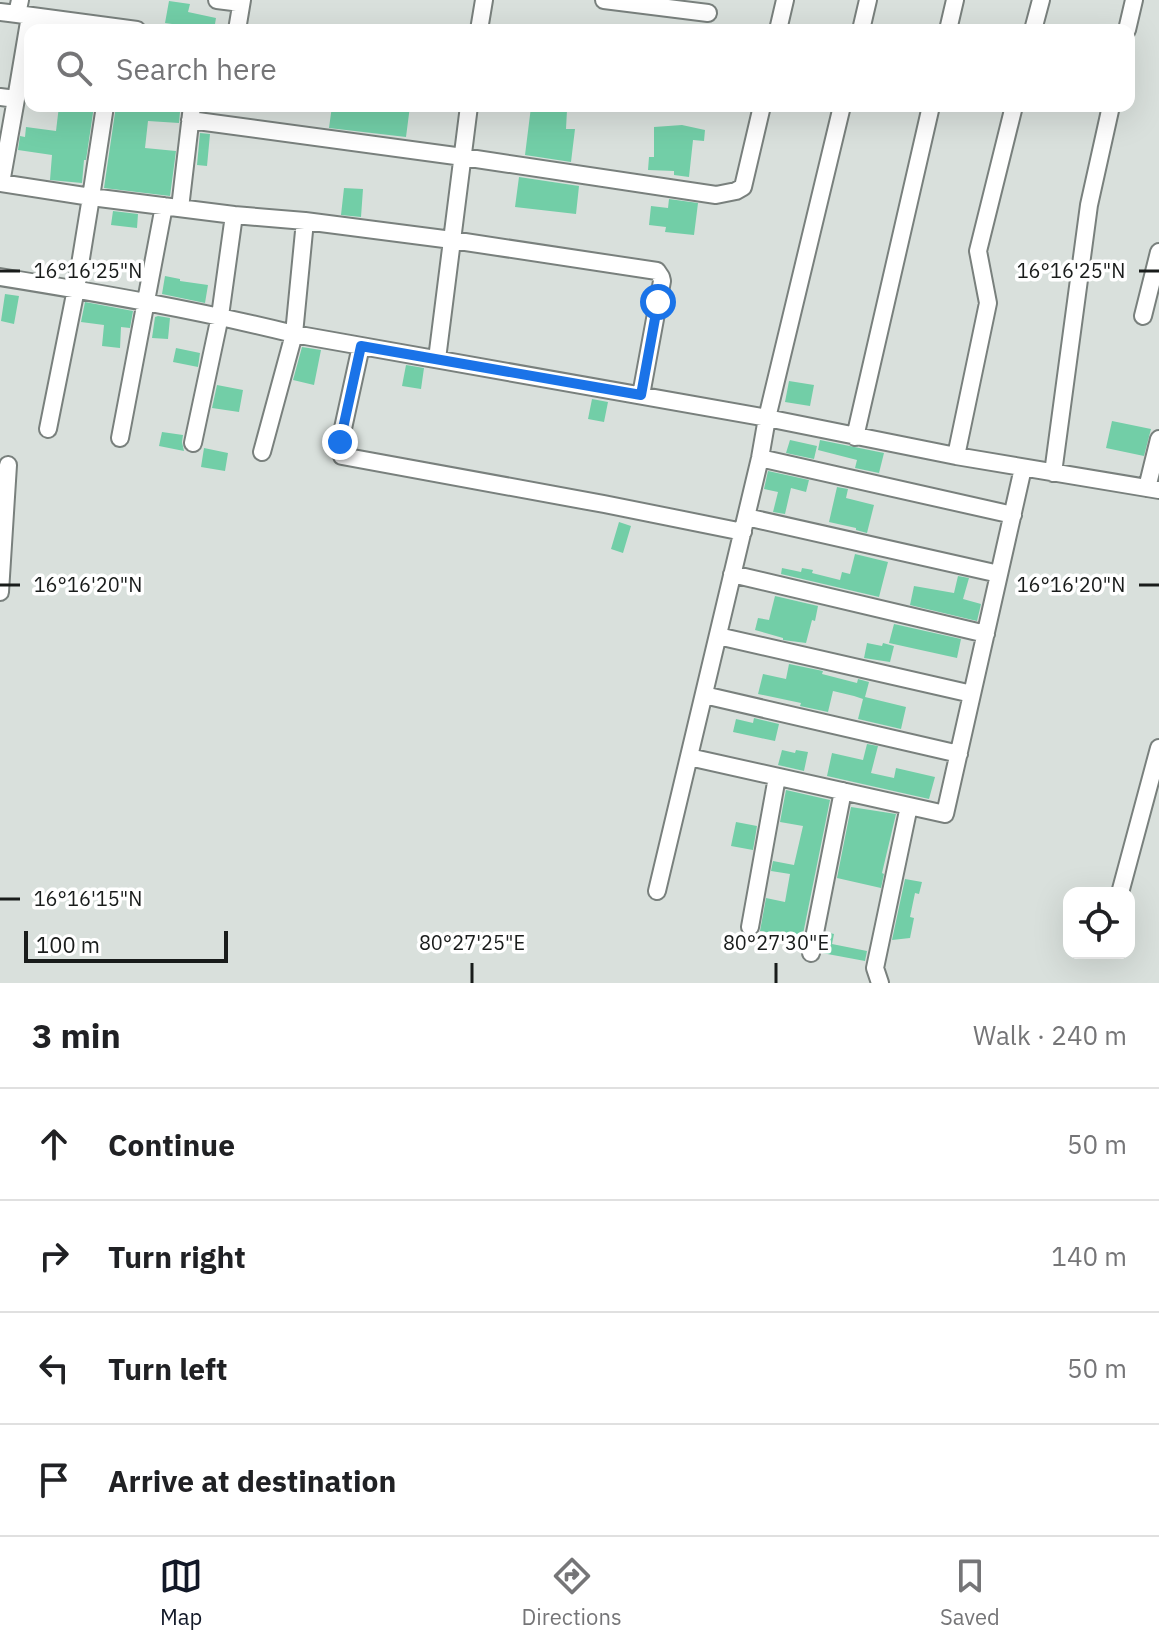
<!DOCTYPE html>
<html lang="en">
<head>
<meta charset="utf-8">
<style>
	:root { --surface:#fff; --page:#f2f2f2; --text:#202124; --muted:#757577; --line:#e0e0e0; --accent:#111827 }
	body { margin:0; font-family:"IBM Plex Sans",sans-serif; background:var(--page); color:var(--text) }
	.controls { position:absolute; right:24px; bottom:24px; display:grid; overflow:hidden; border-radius:16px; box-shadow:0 8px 32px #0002 }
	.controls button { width:72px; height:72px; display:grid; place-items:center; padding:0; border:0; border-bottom:2px solid var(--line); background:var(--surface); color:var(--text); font:40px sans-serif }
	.scale { position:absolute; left:24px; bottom:20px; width:204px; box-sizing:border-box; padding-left:8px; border:4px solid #191c1b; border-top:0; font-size:22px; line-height:28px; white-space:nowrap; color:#191c1b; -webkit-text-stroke:6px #fff; paint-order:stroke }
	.stop { position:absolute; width:24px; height:24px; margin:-18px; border:6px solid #1a73e8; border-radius:50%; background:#fff }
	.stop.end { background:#1a73e8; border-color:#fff; box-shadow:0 2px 8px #0008 }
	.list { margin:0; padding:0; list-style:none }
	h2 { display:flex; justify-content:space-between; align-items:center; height:104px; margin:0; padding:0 32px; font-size:34px }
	h2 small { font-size:26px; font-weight:400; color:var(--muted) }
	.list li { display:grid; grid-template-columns:52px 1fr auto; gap:24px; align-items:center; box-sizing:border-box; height:112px; padding:0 32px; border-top:2px solid var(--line) }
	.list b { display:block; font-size:30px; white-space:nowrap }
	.list em { font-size:26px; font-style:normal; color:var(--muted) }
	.icon { flex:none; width:44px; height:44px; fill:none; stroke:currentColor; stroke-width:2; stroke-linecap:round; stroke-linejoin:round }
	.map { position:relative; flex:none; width:1159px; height:983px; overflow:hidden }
	.search { position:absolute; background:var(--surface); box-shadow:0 8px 32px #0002; left:24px; right:24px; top:24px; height:88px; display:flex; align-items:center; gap:20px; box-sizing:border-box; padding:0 28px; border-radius:16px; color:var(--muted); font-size:30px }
	.sheet { height:552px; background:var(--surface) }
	nav { display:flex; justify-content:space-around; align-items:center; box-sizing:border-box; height:112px; border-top:2px solid var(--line); background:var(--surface); font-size:22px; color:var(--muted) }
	nav a { display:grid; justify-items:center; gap:4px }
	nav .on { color:var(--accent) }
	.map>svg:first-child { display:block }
	.building { fill:#72cea7 }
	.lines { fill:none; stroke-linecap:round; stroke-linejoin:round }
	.minor-casing { stroke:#79807d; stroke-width:20 }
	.minor { stroke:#fff; stroke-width:16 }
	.route { stroke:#1a73e8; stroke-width:10 }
	.ticks { fill:none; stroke:#191c1b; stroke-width:3 }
	.ticks-label { font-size:20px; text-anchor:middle; fill:#191c1b; stroke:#fff; stroke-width:7; stroke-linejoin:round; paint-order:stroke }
</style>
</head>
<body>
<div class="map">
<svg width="1159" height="983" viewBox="0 0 1159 983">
	<rect width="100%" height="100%" fill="#d9e0dc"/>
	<path class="building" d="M 169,1 L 190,4 L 188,12 L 216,18 L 214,30 L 165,23 Z
		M 59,106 L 94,106 L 86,160 L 84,160 L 82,183 L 50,180 L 52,155 L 18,150 L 20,136 L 25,137 L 26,127 L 56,131 Z
		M 116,106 L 176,106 L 175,112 L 180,112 L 179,123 L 148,121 L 145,148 L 176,151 L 170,196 L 104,188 Z
		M 332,106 L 386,108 L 386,106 L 410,106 L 406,137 L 329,128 Z
		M 531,107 L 567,110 L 566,129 L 575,129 L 571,162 L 525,155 Z
		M 682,125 L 705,130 L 704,141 L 693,140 L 689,177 L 674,175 L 674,171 L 648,170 L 649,157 L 654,157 L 654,127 Z
		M 200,133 L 210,134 L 207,166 L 197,165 Z
		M 519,177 L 579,186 L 576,214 L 515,207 Z
		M 344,188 L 363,189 L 361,217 L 341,215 Z
		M 669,199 L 698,203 L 694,235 L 665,232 L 666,227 L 649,225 L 651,206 L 668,208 Z
		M 113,211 L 138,214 L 137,228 L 111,225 Z
		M 165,276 L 180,279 L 180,281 L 208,285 L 205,303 L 162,294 Z
		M 5,294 L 19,296 L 14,324 L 1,321 Z
		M 85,302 L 133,311 L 130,328 L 121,327 L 120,348 L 102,346 L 104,325 L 81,322 Z
		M 158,316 L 170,318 L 168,339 L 152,338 L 155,317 Z
		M 302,347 L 321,350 L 314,385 L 293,380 Z
		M 176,348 L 200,353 L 198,367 L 173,362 Z
		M 406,365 L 424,368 L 421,389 L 402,386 Z
		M 789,381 L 814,385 L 810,406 L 785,402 Z
		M 217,385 L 243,390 L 239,412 L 212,408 Z
		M 592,399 L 608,402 L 604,422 L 588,419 Z
		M 1112,421 L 1151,429 L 1144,456 L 1106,448 Z
		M 162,432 L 183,435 L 182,442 L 184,451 L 159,446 Z
		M 790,440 L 817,446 L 814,459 L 786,453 Z
		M 820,440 L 884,453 L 879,473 L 855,468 L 857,460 L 818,450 Z
		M 204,448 L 228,453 L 225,471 L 201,467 Z
		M 768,471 L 809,480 L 806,492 L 791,488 L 785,514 L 773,512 L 778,492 L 764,489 Z
		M 837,487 L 848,489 L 846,498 L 874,505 L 867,533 L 856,530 L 856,528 L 829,522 Z
		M 619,522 L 631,526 L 623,553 L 611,549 Z
		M 855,554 L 888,562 L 879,597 L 781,574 L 782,568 L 801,572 L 802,568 L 813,570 L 812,573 L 840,580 L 842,572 L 850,574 Z
		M 958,576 L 969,578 L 963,599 L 981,604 L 977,621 L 910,605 L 914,586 L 954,593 Z
		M 775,596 L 818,606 L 815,621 L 812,620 L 806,643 L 783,640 L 783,638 L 755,630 L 758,618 L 769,620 Z
		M 894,624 L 961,639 L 957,658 L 889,643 Z
		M 867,643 L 882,646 L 883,643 L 894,646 L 890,662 L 864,658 Z
		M 789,664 L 823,671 L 822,674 L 857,683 L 858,679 L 869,682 L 865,697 L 906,707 L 901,729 L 858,719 L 863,699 L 854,696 L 833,691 L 828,712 L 800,706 L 801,703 L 758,694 L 763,674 L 786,679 Z
		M 754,718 L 779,724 L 775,741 L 733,732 L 736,719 L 753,723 Z
		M 867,744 L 878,746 L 871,773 L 894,778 L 896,768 L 935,777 L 929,799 L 827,776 L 832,753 L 863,760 Z
		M 782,750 L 795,753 L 796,750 L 808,752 L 804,771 L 778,765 Z
		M 786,790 L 830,800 L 801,944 L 781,941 L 782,935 L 760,931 L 766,898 L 785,902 L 790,874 L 771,871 L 773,861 L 794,865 L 803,826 L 780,822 Z
		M 851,807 L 896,814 L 882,873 L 884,874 L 881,888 L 837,878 Z
		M 736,822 L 757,826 L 753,850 L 731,846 Z
		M 905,879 L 922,882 L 919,894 L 915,893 L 910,917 L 914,918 L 910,938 L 892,940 Z
		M 826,932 L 834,934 L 832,944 L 867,951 L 865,961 L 822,953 Z"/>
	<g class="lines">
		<g class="minor-casing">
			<path id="minor" d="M 217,0 L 241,3
				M 604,0 L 708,13
				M 0,12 L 17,14 L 20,0
				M 17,14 L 137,30
				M 237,30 L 242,0
				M 479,30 L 484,0
				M 778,30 L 785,0
				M 861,30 L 868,0
				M 948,30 L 955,0
				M 1033,30 L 1041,0
				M 1127,30 L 1134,0
				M 0,97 L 16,99 L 30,16
				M 190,120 L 463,157 L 716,195 L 736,191 L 743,187 L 762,106
				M 0,183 L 91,197 L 105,106
				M 1,183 L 16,99
				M 180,208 L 192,106
				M 234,215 L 305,221 L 452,240 L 657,271 L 661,277 L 662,281 L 641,395
				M 0,277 C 99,293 197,310 294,334 L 767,418 L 956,456 L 1159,490
				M 1143,316 L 1159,252
				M 361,346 L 340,442 L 340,450 L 342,456 L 604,504 L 743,532
				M 437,359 L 469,106
				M 48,429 L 76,289 L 91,197 L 234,215 L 220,316 L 193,443
				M 855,437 L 931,106
				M 120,438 L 164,206
				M 262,452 L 294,334 L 305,221
				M 956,456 L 988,303 L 978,251 L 1014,106
				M 760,458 L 1013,515
				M 1053,473 L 1089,205 L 1111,106
				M 1147,488 L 1159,439
				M 746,517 L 999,574
				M 732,574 L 986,634
				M 0,592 L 8,465
				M 718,636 L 972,694
				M 704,695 L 959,754
				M 689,757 L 945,814 L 1023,468
				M 657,891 L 760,458 L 767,418 L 842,106
				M 1120,893 L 1159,748
				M 750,927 L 777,777
				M 811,953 L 843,791
				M 880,983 L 875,968 L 909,806"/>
		</g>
		<use href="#minor" class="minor"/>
	</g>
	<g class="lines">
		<path class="route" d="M 340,442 L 361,346 L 641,395 L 658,302"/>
	</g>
	<path class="ticks" d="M 0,271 L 20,271M 1139,271 L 1159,271M 0,585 L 20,585M 1139,585 L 1159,585M 0,899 L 20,899M 472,963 L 472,983M 776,963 L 776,983"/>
	<g class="ticks-label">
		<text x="88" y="278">16°16'25"N</text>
		<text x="1071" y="278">16°16'25"N</text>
		<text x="88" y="592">16°16'20"N</text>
		<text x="1071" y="592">16°16'20"N</text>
		<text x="88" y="906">16°16'15"N</text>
		<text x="472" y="950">80°27'25"E</text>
		<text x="776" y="950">80°27'30"E</text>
	</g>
</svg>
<div class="controls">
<button><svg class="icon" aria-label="locate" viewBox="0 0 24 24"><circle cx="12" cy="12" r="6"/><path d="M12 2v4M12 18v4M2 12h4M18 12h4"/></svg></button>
</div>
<div class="scale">100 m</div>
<div class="stop" style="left:658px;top:302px"></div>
<div class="stop end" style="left:340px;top:442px"></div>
<div class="search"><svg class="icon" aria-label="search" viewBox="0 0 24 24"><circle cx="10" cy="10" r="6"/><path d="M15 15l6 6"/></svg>Search here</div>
</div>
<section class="sheet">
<h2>3 min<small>Walk · 240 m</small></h2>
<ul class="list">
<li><svg class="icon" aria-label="ahead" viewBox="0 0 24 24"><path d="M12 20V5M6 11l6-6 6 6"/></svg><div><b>Continue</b></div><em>50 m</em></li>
<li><svg class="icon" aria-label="right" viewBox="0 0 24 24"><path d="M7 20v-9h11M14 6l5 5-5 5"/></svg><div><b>Turn right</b></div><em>140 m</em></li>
<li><svg class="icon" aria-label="left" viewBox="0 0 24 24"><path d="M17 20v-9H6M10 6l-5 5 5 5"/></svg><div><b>Turn left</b></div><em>50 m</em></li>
<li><svg class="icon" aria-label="arrive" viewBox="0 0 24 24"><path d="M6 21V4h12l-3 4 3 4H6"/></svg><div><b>Arrive at destination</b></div></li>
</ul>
</section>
<nav>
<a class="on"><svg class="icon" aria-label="map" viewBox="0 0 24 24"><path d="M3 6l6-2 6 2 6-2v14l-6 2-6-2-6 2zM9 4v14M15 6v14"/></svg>Map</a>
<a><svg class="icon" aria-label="directions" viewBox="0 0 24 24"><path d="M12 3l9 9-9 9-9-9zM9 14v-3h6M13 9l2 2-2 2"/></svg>Directions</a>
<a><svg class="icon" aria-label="saved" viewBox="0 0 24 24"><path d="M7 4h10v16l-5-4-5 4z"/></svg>Saved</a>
</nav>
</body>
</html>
